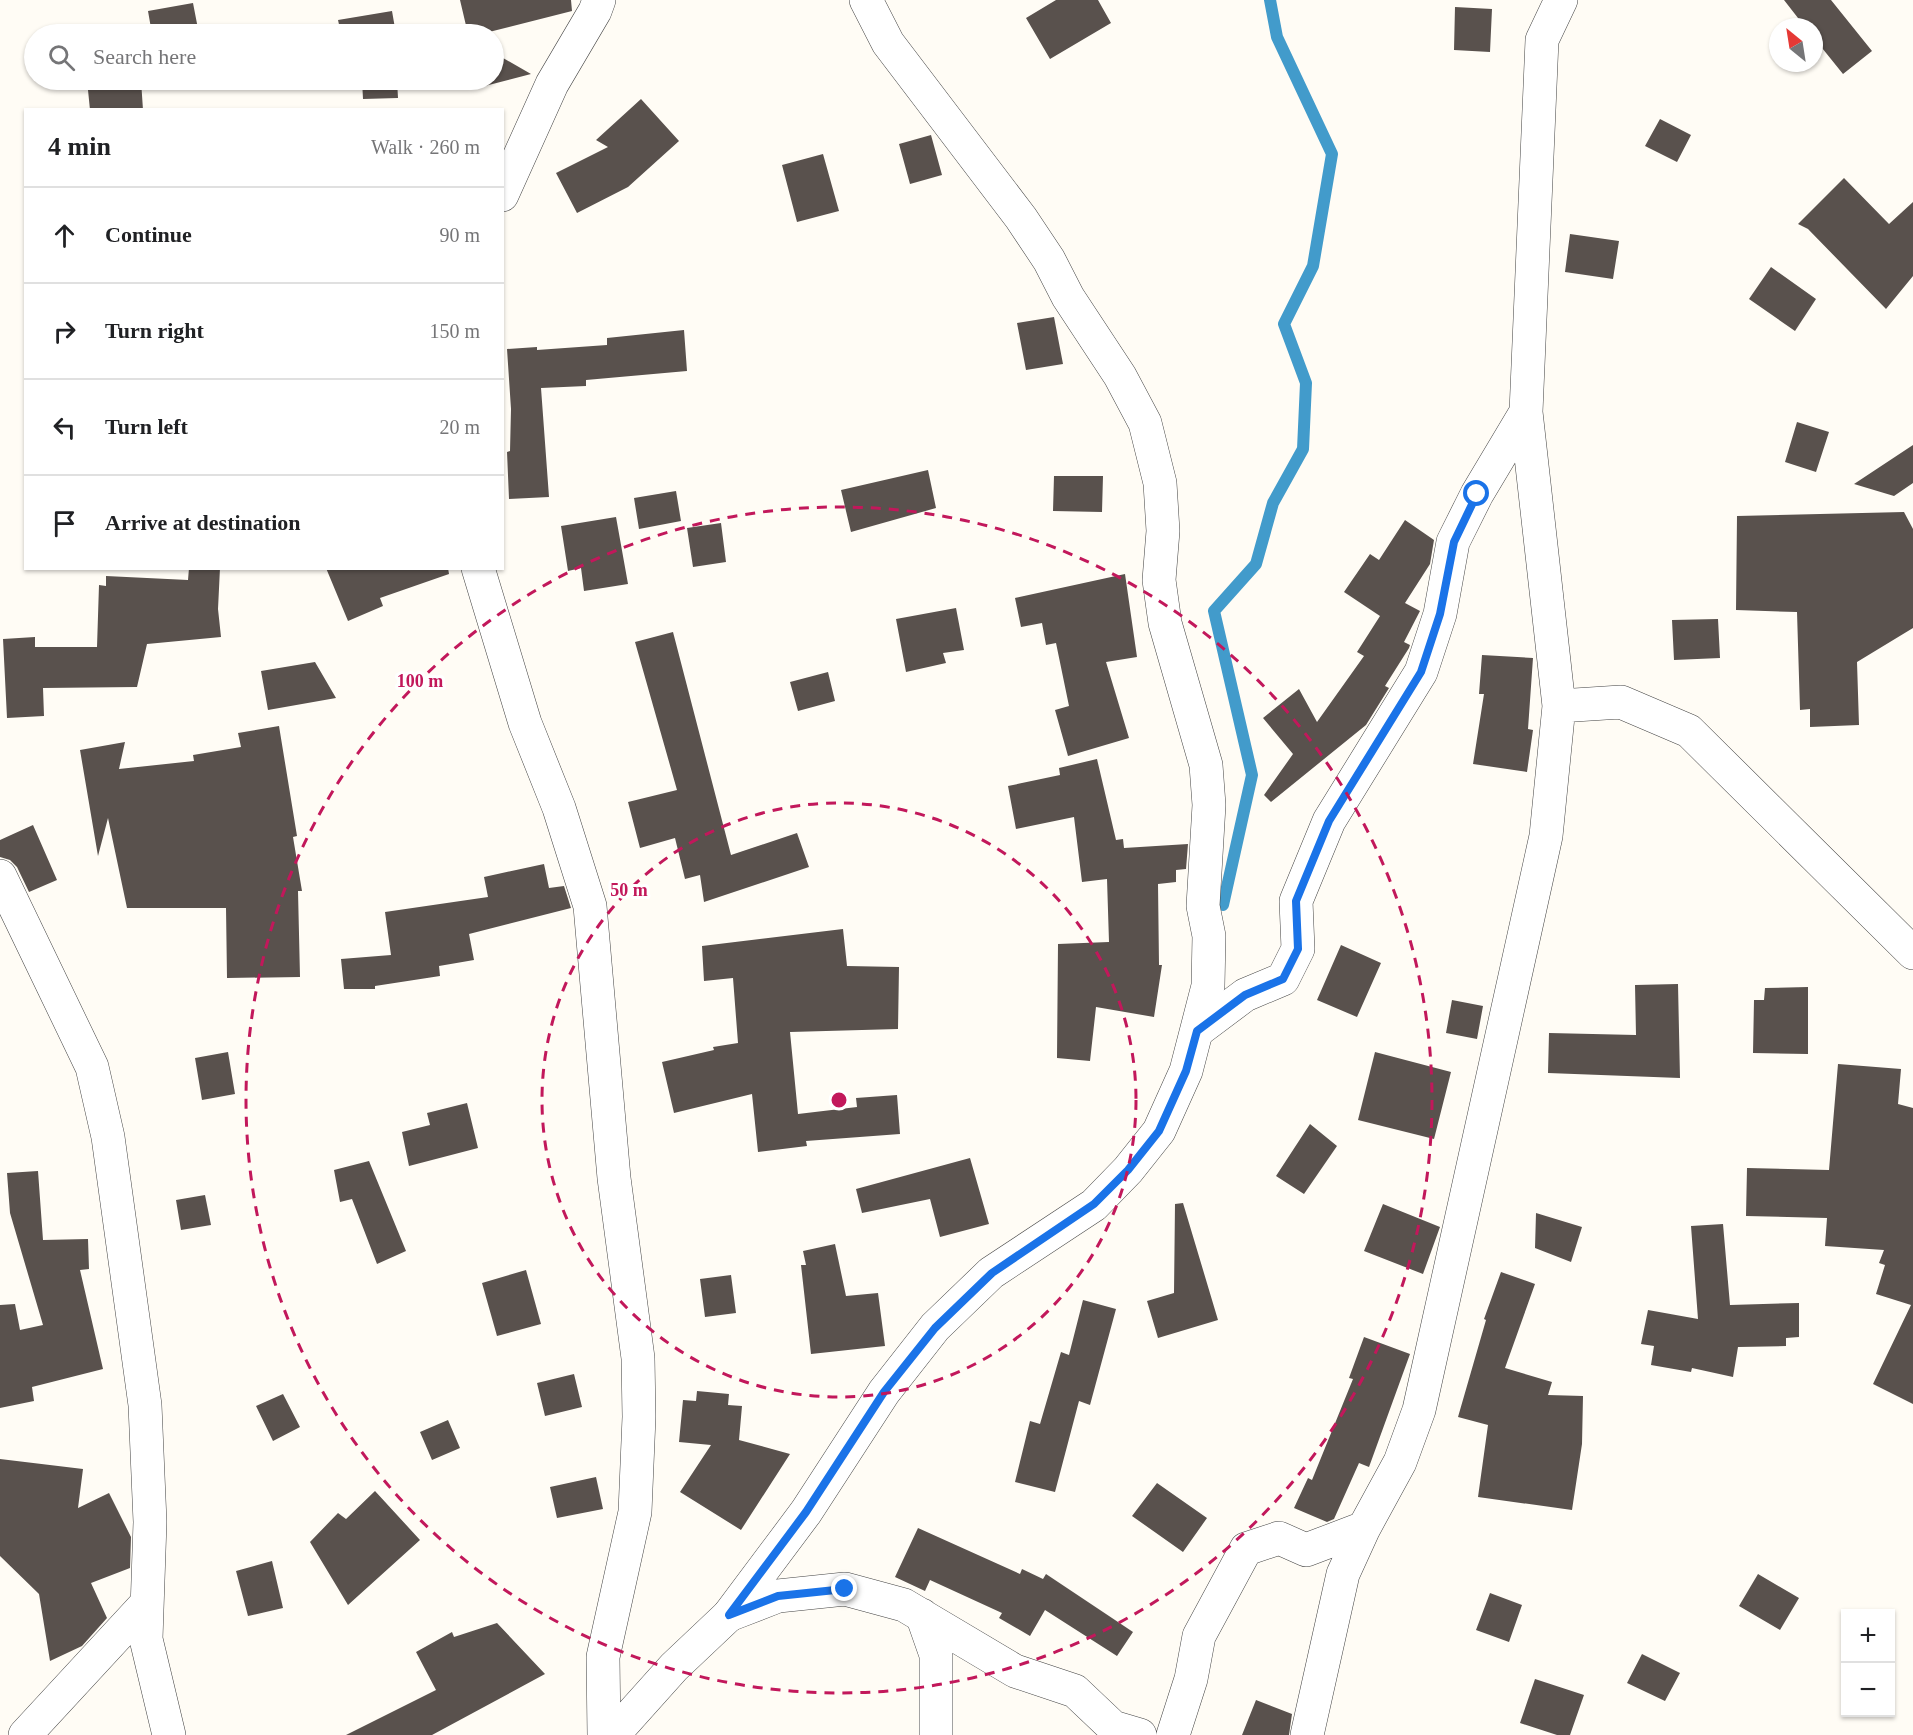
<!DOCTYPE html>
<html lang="en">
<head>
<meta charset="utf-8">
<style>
	:root { --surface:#fff; --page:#f6f6f6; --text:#202124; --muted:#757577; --line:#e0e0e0 }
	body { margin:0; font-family:"Times New Roman",serif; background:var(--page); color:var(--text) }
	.controls { position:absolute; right:18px; bottom:18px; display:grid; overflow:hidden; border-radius:0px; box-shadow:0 2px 4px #0004 }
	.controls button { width:54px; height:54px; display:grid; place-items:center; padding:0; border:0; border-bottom:2px solid var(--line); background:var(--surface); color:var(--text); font:30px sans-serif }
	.compass { position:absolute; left:1769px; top:18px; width:54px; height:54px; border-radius:50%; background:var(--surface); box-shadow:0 2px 4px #0004; rotate:330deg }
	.stop { position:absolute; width:18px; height:18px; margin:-14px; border:4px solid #1a73e8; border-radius:50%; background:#fff }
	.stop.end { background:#1a73e8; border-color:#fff; box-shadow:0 2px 6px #0008 }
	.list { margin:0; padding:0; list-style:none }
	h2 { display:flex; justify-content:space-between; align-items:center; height:78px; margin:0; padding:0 24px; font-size:26px }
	h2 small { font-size:20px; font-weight:400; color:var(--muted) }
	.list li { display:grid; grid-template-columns:39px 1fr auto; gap:18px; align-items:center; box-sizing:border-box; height:96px; padding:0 24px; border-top:2px solid var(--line) }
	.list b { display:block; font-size:22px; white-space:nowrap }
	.list em { font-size:20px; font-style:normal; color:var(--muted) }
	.icon { flex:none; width:33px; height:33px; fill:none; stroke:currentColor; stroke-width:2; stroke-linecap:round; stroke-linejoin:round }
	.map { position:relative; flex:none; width:1913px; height:1735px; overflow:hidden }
	.search { position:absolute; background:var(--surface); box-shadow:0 2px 4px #0004; left:24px; top:24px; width:480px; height:66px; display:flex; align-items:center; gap:15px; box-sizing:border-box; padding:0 21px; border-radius:33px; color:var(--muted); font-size:22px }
	.panel { position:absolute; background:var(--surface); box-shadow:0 2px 4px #0004; left:24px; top:108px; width:480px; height:462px; border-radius:0px }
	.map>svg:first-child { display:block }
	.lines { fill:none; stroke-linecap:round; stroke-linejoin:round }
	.stream { stroke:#429bcb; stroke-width:12 }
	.building { fill:#59514d }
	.minor-casing { stroke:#444; stroke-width:34 }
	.tertiary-casing { stroke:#444; stroke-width:34 }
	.minor { stroke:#fff; stroke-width:33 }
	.tertiary { stroke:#fff; stroke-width:33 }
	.route { stroke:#1a73e8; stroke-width:8 }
	.ring { fill:none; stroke:#c2185b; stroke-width:3; stroke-dasharray:10 8 }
	.centre { fill:#c2185b; stroke:#fff; stroke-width:3 }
	.ring-label { font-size:18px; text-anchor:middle; font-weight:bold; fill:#c2185b; stroke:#fff; stroke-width:6; stroke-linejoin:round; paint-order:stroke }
</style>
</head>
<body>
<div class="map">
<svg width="1913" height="1735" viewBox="0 0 1913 1735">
	<rect width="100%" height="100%" fill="#fffcf5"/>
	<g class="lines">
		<path class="stream" d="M 1223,905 L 1252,775 L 1214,611 L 1256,564 L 1273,503 L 1303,449 L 1306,383 L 1284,324 L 1313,266 L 1332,154 L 1277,37 L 1270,0"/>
	</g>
	<path class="building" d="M 460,0 L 571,0 L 572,11 L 481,34 L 468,34 Z
		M 1056,0 L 1098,0 L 1111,23 L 1050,59 L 1026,18 Z
		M 1784,0 L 1831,0 L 1872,51 L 1843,74 L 1814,38 L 1814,27 L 1805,27 Z
		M 193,3 L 199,34 L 152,34 L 148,11 Z
		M 1455,7 L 1492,9 L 1490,52 L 1454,50 Z
		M 392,11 L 396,34 L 308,34 L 340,29 L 338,20 Z
		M 448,26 L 462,34 L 398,34 Z
		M 494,53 L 496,54 L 531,74 L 481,87 L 479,80 L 494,80 Z
		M 87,80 L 141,80 L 143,110 L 90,110 Z
		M 300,80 L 354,80 L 302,89 Z
		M 362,80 L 397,80 L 398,98 L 363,99 Z
		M 641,99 L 679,141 L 628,187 L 577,213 L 556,173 L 608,147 L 596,140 Z
		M 1660,119 L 1691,135 L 1677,162 L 1645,146 Z
		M 931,135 L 942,175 L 910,184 L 899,144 Z
		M 823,154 L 839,211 L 797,222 L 782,165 Z
		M 1844,178 L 1889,224 L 1913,202 L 1913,276 L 1886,309 L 1808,229 L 1798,224 Z
		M 1570,234 L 1619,241 L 1613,279 L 1565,272 Z
		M 1771,267 L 1816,299 L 1795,331 L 1749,299 Z
		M 1054,317 L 1063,364 L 1026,370 L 1017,323 Z
		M 684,330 L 687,371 L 586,380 L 586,386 L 541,388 L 549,497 L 509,499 L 507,452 L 510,451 L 511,409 L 507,349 L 537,347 L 537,350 L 607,345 L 607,338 Z
		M 1797,422 L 1829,432 L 1816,472 L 1785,462 Z
		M 1913,445 L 1913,483 L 1894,496 L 1854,484 Z
		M 928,470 L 936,508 L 851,532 L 841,490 Z
		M 1054,476 L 1103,476 L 1102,512 L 1053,511 Z
		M 676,491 L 681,521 L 639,529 L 634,498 Z
		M 1904,512 L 1913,529 L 1913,628 L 1857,662 L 1859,725 L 1810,727 L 1810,709 L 1800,710 L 1797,612 L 1736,610 L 1737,516 Z
		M 616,517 L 628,584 L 584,591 L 581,568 L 568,571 L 561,526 Z
		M 1405,520 L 1434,540 L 1430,564 L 1405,603 L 1420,611 L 1404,642 L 1410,645 L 1409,648 L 1385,686 L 1389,688 L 1366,725 L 1271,802 L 1264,795 L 1293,754 L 1263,718 L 1299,689 L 1317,722 L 1364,656 L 1357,652 L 1380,616 L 1344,592 L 1370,554 L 1379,560 Z
		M 721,523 L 726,562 L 693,567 L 687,528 Z
		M 189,568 L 220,568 L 218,609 L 221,637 L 147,644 L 137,687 L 43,688 L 44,716 L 7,718 L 3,639 L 35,637 L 35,647 L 97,647 L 99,585 L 106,586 L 106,576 L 188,580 Z
		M 326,568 L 448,568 L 449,574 L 380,598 L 383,606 L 348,621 Z
		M 1125,574 L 1137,657 L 1106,662 L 1129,738 L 1068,756 L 1055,710 L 1069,706 L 1056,643 L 1046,645 L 1042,623 L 1021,627 L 1015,598 Z
		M 956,608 L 964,650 L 943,653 L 946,663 L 906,672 L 896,619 Z
		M 1718,619 L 1720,658 L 1674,660 L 1672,620 Z
		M 673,632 L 731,855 L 797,833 L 809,867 L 704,902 L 700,875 L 685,879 L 675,838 L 640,848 L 628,802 L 677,790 L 635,642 Z
		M 1482,655 L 1533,658 L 1528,729 L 1533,730 L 1527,772 L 1473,764 L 1484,694 L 1479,694 Z
		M 315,662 L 336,698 L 268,710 L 261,671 Z
		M 828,672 L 835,701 L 798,711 L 790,682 Z
		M 279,726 L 297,836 L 293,837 L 302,891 L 298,891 L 300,977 L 227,978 L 226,908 L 127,908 L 108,818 L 98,856 L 80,750 L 125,742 L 119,769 L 194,761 L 193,755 L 241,747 L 238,733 Z
		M 1097,759 L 1116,840 L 1123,839 L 1124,848 L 1188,844 L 1186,869 L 1176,870 L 1176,882 L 1158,884 L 1159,965 L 1162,965 L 1154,1017 L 1096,1007 L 1090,1061 L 1057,1058 L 1058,944 L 1109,942 L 1107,879 L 1082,882 L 1074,817 L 1016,829 L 1008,786 L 1060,775 L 1059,768 Z
		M 33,825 L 57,880 L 29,892 L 17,867 L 10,860 L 0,857 L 0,840 Z
		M 544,864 L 549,888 L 564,886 L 571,908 L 469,934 L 474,960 L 439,966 L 440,976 L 375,986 L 375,989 L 344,989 L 341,959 L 391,955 L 385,912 L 488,897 L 484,877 Z
		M 843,929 L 847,966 L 899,967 L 898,1029 L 790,1032 L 798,1114 L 857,1107 L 856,1098 L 897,1095 L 900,1134 L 806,1141 L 807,1146 L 758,1152 L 752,1094 L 674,1113 L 662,1062 L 714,1050 L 713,1047 L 738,1043 L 733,978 L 704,981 L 702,946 Z
		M 1341,945 L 1381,963 L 1357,1017 L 1317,1000 Z
		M 1678,984 L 1680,1078 L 1548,1073 L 1549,1033 L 1636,1035 L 1635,985 Z
		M 1808,987 L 1808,1054 L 1753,1053 L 1754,1000 L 1764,1000 L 1765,988 Z
		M 1452,1000 L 1483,1006 L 1477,1039 L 1446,1033 Z
		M 228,1052 L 235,1094 L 202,1100 L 195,1058 Z
		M 1375,1052 L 1451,1072 L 1434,1139 L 1358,1120 Z
		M 1838,1064 L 1901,1069 L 1898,1104 L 1913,1108 L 1913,1404 L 1873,1384 L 1911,1305 L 1876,1294 L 1885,1265 L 1879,1263 L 1884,1250 L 1825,1246 L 1827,1218 L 1746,1216 L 1747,1168 L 1829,1170 Z
		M 467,1103 L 478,1148 L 409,1166 L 402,1132 L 430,1125 L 427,1113 Z
		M 1310,1124 L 1337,1146 L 1304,1194 L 1276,1176 Z
		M 970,1158 L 989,1224 L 940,1237 L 930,1199 L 862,1213 L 856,1189 Z
		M 369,1161 L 406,1251 L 377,1264 L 352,1199 L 340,1202 L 334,1170 Z
		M 38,1171 L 43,1240 L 88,1239 L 89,1269 L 80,1270 L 103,1369 L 32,1387 L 34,1401 L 0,1408 L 0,1305 L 15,1304 L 20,1330 L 43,1325 L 10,1213 L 7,1173 Z
		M 205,1195 L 211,1225 L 181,1230 L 176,1200 Z
		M 1183,1203 L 1218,1320 L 1158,1338 L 1147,1301 L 1174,1293 L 1175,1204 Z
		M 1383,1204 L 1440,1227 L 1423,1274 L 1364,1251 Z
		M 1536,1213 L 1582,1227 L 1571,1262 L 1535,1248 Z
		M 1723,1224 L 1730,1305 L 1799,1303 L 1799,1337 L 1786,1338 L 1786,1346 L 1738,1347 L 1733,1377 L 1692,1368 L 1691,1372 L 1651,1365 L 1654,1346 L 1641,1344 L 1648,1310 L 1698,1319 L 1691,1226 Z
		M 835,1244 L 846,1296 L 878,1293 L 885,1346 L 811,1354 L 801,1265 L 806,1265 L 803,1251 Z
		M 526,1270 L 541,1324 L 497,1336 L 482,1283 Z
		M 1501,1272 L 1535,1284 L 1505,1368 L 1552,1382 L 1548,1395 L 1583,1396 L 1582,1444 L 1572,1510 L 1478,1497 L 1488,1425 L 1458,1417 L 1486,1320 L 1484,1319 Z
		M 731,1275 L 736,1313 L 705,1317 L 700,1279 Z
		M 1083,1300 L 1116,1309 L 1090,1405 L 1079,1401 L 1055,1492 L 1015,1482 L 1030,1421 L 1040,1424 L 1061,1352 L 1069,1355 Z
		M 1364,1337 L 1410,1354 L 1369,1467 L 1359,1463 L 1334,1519 L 1327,1522 L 1294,1508 L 1308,1478 L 1312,1480 L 1353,1379 L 1349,1378 Z
		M 574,1374 L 582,1407 L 545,1416 L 537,1383 Z
		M 697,1391 L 729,1394 L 728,1405 L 742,1406 L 739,1440 L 790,1454 L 741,1530 L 680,1492 L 711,1445 L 679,1442 L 683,1400 L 696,1401 Z
		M 283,1394 L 300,1427 L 273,1441 L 256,1406 Z
		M 448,1420 L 460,1448 L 432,1460 L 420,1432 Z
		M 0,1459 L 83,1469 L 78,1508 L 109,1493 L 131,1537 L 130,1568 L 91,1583 L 107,1618 L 82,1646 L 50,1661 L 39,1594 L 0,1556 Z
		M 596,1477 L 603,1509 L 557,1518 L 550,1487 Z
		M 1157,1483 L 1207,1518 L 1183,1552 L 1132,1516 Z
		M 375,1491 L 420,1540 L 348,1605 L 310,1542 L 338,1513 L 346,1519 Z
		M 918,1528 L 1020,1574 L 1022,1569 L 1043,1579 L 1046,1574 L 1133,1632 L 1117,1656 L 1045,1610 L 1030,1636 L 999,1618 L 1002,1613 L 930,1580 L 925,1591 L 895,1577 Z
		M 272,1561 L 283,1608 L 248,1616 L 236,1571 Z
		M 1758,1574 L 1799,1598 L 1780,1630 L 1739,1606 Z
		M 1490,1593 L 1522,1605 L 1509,1642 L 1476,1630 Z
		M 497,1623 L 545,1674 L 432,1735 L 346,1735 L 436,1690 L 416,1652 L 452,1632 L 454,1637 Z
		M 1642,1654 L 1680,1673 L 1665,1701 L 1627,1683 Z
		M 1535,1679 L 1584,1695 L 1570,1735 L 1557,1735 L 1520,1723 Z
		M 1256,1700 L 1292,1714 L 1289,1735 L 1242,1735 Z"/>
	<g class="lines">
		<g class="minor-casing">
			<path id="minor" d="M 1559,706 L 1621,702 L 1689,731 L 1913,953
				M 0,876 L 92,1067 L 108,1137 L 145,1405 L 150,1522 L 146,1639 L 169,1735
				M 1197,1031 L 1245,995 L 1283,979 L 1298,949 L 1296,901 L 1329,821 L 1421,672 L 1440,614 L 1453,542 L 1477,494 L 1526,412
				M 729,1615 L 778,1596 L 845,1589 L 904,1605 L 1015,1671 L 1075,1691 L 1113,1727 L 1140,1735
				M 922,1615 L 936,1655 L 936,1735
				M 25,1735 L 147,1603
				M 1173,1735 L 1191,1679 L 1199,1636 L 1246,1549 L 1279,1538 L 1306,1550 L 1364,1528 L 1400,1462 L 1419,1410 L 1546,836 L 1559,706 L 1526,412 L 1542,40 L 1561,0
				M 1307,1735 L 1343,1574 L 1364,1528"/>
		</g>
		<g class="tertiary-casing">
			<path id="tertiary" d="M 502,195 L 552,84 L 595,11 L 599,0
				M 478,568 L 525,723 L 559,808 L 590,906 L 614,1178 L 638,1358 L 639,1417 L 635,1512 L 603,1657 L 604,1735
				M 613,1735 L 674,1667 L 729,1615 L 806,1512 L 884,1392 L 935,1327 L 991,1273 L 1094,1205 L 1128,1170 L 1159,1131 L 1186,1071 L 1208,986 L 1209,936 L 1203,906 L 1209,805 L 1206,765 L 1165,623 L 1159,580 L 1163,531 L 1160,483 L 1145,423 L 1120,376 L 1068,297 L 1049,260 L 1021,218 L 888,43 L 866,0"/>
		</g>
		<use href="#minor" class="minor"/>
		<use href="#tertiary" class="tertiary"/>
	</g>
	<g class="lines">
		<path class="route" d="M 845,1589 L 778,1596 L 729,1615 L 806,1512 L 884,1392 L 935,1328 L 992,1273 L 1094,1204 L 1128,1170 L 1159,1131 L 1186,1071 L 1197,1031 L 1245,995 L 1283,979 L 1298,949 L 1296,901 L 1329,821 L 1421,672 L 1440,614 L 1454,542 L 1477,494"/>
	</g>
	<g class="ring">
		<circle cx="839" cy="1100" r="297"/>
		<circle cx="839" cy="1100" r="593"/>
	</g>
	<circle cx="839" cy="1100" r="9" class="centre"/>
	<g class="ring-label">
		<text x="420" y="687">100 m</text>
		<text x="629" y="896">50 m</text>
	</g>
</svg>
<div class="controls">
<button>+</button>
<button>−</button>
</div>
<svg class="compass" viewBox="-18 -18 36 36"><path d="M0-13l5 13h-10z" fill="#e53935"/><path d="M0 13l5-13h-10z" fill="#757577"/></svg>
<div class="stop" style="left:1477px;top:494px"></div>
<div class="stop end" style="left:845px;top:1589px"></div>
<div class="search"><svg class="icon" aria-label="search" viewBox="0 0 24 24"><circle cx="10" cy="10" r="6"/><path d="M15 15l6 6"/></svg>Search here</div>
<section class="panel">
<h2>4 min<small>Walk · 260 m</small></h2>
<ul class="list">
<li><svg class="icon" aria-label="ahead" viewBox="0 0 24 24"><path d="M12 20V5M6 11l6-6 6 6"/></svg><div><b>Continue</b></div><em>90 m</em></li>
<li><svg class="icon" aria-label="right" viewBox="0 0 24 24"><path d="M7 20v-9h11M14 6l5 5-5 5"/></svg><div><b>Turn right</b></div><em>150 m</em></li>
<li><svg class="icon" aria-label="left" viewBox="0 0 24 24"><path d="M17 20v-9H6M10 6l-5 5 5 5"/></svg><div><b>Turn left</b></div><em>20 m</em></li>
<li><svg class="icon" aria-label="arrive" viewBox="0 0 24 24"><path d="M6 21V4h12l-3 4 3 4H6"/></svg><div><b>Arrive at destination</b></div></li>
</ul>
</section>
</div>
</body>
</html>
